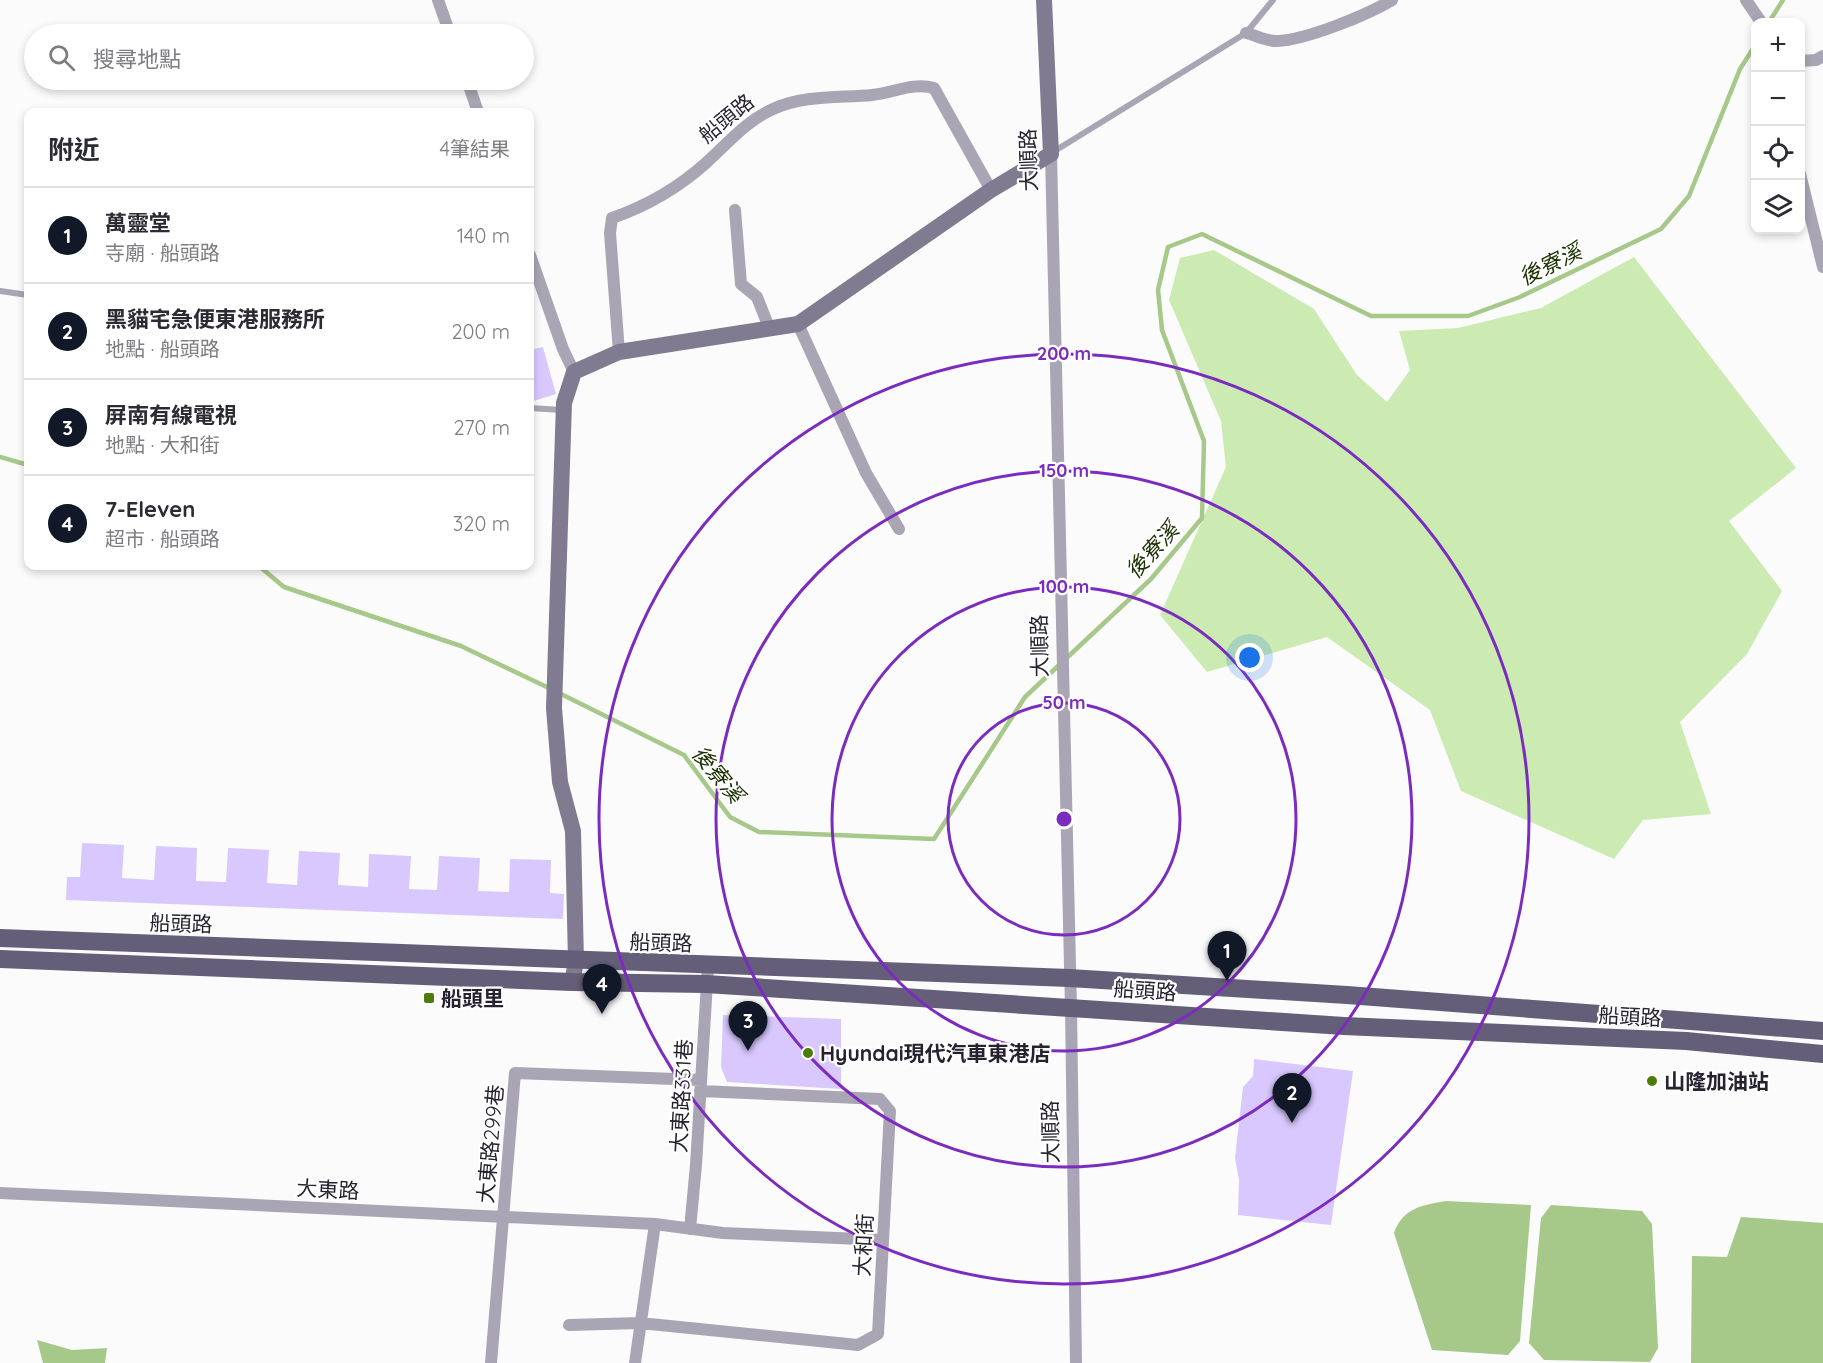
<!DOCTYPE html>
<html lang="zh-TW">
<head>
<meta charset="utf-8">
<style>
	:root { --surface:#fff; --page:#f2f2f3; --text:#2b2b33; --muted:#7c7c81; --line:#e1e1e2; --accent:#111827 }
	body { margin:0; font-family:Quicksand,"Noto Sans TC",sans-serif; background:var(--page); color:var(--text) }
	.controls { position:absolute; right:18px; top:18px; display:grid; overflow:hidden; border-radius:12px; box-shadow:0 3px 9px #0003 }
	.controls button { width:54px; height:54px; display:grid; place-items:center; padding:0; border:0; border-bottom:2px solid var(--line); background:var(--surface); color:var(--text); font:30px sans-serif }
	.you { position:absolute; left:1250px; top:658px; width:21px; height:21px; margin:-15px; border:4px solid #fff; border-radius:50%; background:#1a73e8; box-shadow:0 0 0 9px #1a73e833 }
	.badge { display:grid; place-items:center; width:39px; height:39px; border-radius:50%; background:var(--accent); color:#fff; font-size:20px; font-weight:700 }
	.pin { position:absolute; translate:-50% -50px; filter:drop-shadow(0 2px 3px #0008) }
	.pin::after { content:''; position:absolute; top:32px; width:21px; height:18px; background:inherit; clip-path:polygon(0 0,100% 0,50% 100%) }
	.list { margin:0; padding:0; list-style:none }
	h2 { display:flex; justify-content:space-between; align-items:center; height:78px; margin:0; padding:0 24px; font-size:26px }
	h2 small { font-size:20px; font-weight:400; color:var(--muted) }
	.list li { display:grid; grid-template-columns:39px 1fr auto; gap:18px; align-items:center; box-sizing:border-box; height:96px; padding:0 24px; border-top:2px solid var(--line) }
	.list b { display:block; font-size:22px; white-space:nowrap }
	.list p { margin:0; font-size:20px; white-space:nowrap; color:var(--muted) }
	.list em { font-size:20px; font-style:normal; color:var(--muted) }
	.icon { flex:none; width:33px; height:33px; fill:none; stroke:currentColor; stroke-width:2; stroke-linecap:round; stroke-linejoin:round }
	.map { position:relative; flex:none; width:1823px; height:1363px; overflow:hidden }
	.search { position:absolute; background:var(--surface); box-shadow:0 3px 9px #0003; left:24px; top:24px; width:510px; height:66px; display:flex; align-items:center; gap:15px; box-sizing:border-box; padding:0 21px; border-radius:33px; color:var(--muted); font-size:22px }
	.panel { position:absolute; background:var(--surface); box-shadow:0 3px 9px #0003; left:24px; top:108px; width:510px; height:462px; border-radius:12px }
	.map>svg:first-child { display:block }
	.green { fill:#cbebb2 }
	.water { fill:#a6c889 }
	.lines { fill:none; stroke-linecap:round; stroke-linejoin:round }
	.stream { stroke:#a6c889; stroke-width:4.5 }
	.building { fill:#d8c8fe }
	.lane { stroke:#a9a5b4; stroke-width:6 }
	.street { stroke:#a9a5b4; stroke-width:12 }
	.secondary { stroke:#817b91; stroke-width:16 }
	.primary { stroke:#655e78; stroke-width:18 }
	.ring { fill:none; stroke:#7b2cbf; stroke-width:3 }
	.poi-dot { fill:#4d7d08; stroke:#fff; stroke-width:2 }
	.labels { text-anchor:middle; dominant-baseline:central; stroke-width:4.5; stroke-linejoin:round; paint-order:stroke }
	.street-label { font-size:21px; fill:#26222f; stroke:#fff }
	.poi-label { font-size:21px; font-weight:bold; fill:#26222f; stroke:#fff; text-anchor:start }
	.water-label { font-size:22px; font-style:italic; fill:#1b3002; stroke:#fff }
	.centre { fill:#7b2cbf; stroke:#fff; stroke-width:3 }
	.ring-label { font-size:18px; text-anchor:middle; font-weight:bold; fill:#7b2cbf; stroke:#fff; stroke-width:4.5; stroke-linejoin:round; paint-order:stroke }
</style>
</head>
<body>
<div class="map">
<svg width="1823" height="1363" viewBox="0 0 1823 1363">
	<rect width="100%" height="100%" fill="#fbfbfb"/>
	<path class="green" d="M 1214,250 L 1314,309 L 1357,375 L 1387,402 L 1410,370 L 1399,331 L 1458,328 L 1541,308 L 1634,257 L 1796,468 L 1729,521 L 1782,591 L 1747,654 L 1680,722 L 1711,814 L 1643,820 L 1614,859 L 1461,791 L 1430,710 L 1327,637 L 1207,672 L 1160,615 L 1226,467 L 1221,421 L 1169,300 L 1180,258 Z"/>
	<path class="water" d="M 1446,1201 L 1531,1205 L 1520,1341 L 1508,1355 L 1432,1350 L 1394,1233 C 1403,1208 1422,1205 1446,1201 Z
		M 1551,1205 L 1642,1211 L 1652,1224 L 1658,1348 L 1650,1362 L 1544,1360 L 1529,1343 L 1541,1218 Z
		M 1741,1217 L 1823,1223 L 1823,1363 L 1691,1363 L 1692,1256 L 1727,1257 Z
		M 37,1340 L 72,1350 L 107,1348 L 105,1363 L 43,1363 Z"/>
	<g class="lines">
		<path class="stream" d="M 1769,22 L 1783,0
			M 0,457 L 28,465
			M 259,566 L 284,587 L 461,646 L 551,689
			M 559,693 L 684,755 L 730,817 L 759,832 L 934,839 L 1025,697 L 1151,579 L 1202,518 L 1204,441 L 1162,330 L 1158,290 L 1168,247 L 1202,234 L 1371,316 L 1468,316 L 1520,297 L 1661,229 L 1689,196 L 1740,69 L 1756,44"/>
	</g>
	<path class="building" d="M 543,347 L 556,394 L 530,402 L 530,350 Z
		M 82,843 L 124,845 L 122,878 L 154,880 L 156,846 L 197,848 L 196,881 L 226,882 L 228,848 L 269,850 L 267,883 L 297,885 L 299,851 L 340,853 L 338,885 L 368,887 L 369,854 L 411,856 L 409,889 L 437,890 L 439,856 L 480,858 L 478,891 L 509,892 L 510,859 L 551,860 L 550,893 L 564,894 L 563,919 L 66,900 L 67,877 L 80,877 Z
		M 723,1015 L 841,1019 L 841,1089 L 727,1082 L 721,1067 Z
		M 1254,1059 L 1353,1071 L 1331,1225 L 1238,1215 L 1239,1180 L 1235,1158 L 1243,1087 L 1253,1076 Z"/>
	<g class="lines">
		<path class="lane" d="M 1053,152 L 1246,33 L 1273,0
			M 0,291 L 28,295
			M 530,408 L 562,410"/>
		<path class="street" d="M 438,0 L 450,34
			M 1746,0 L 1761,22
			M 1246,33 C 1255,35 1268,42 1277,41 C 1306,40 1367,15 1392,0
			M 1800,61 L 1816,60 L 1823,56
			M 467,80 L 478,112
			M 1051,154 L 1071,1008 L 1076,1363
			M 1800,174 L 1823,267
			M 735,210 L 741,284 L 757,297 L 770,330
			M 530,255 L 563,349 L 574,372
			M 798,324 L 866,473 L 899,529
			M 619,352 L 610,233 L 612,218 C 647,206 678,188 706,163 C 727,144 746,121 773,109 C 803,95 839,98 872,95 C 893,93 913,82 934,88 L 991,190
			M 0,1193 L 655,1224 L 723,1233 L 883,1240
			M 690,1229 L 696,1165 L 708,966
			M 569,1325 L 640,1323 L 858,1345 L 878,1334 L 890,1111 L 880,1099 L 700,1091
			M 491,1363 L 515,1073 L 701,1080
			M 635,1363 L 655,1224"/>
		<path class="secondary" d="M 572,982 L 576,962 L 573,831 L 560,782 L 554,708 L 564,403 L 574,372 L 619,352 L 798,324 L 991,190 L 1051,154 L 1044,0"/>
		<path class="primary" d="M 0,938 L 1069,978 L 1347,995 L 1823,1031
			M 0,959 L 572,982 L 706,984 L 1344,1026 L 1686,1041 L 1823,1054"/>
	</g>
	<g class="ring">
		<circle cx="1064" cy="819" r="116"/>
		<circle cx="1064" cy="819" r="232"/>
		<circle cx="1064" cy="819" r="348"/>
		<circle cx="1064" cy="819" r="465"/>
	</g>
	<g class="poi-dot">
		<rect x="423" y="992" width="12" height="12" rx="3"/>
		<circle cx="808" cy="1053" r="6"/>
		<circle cx="1652" cy="1081" r="6"/>
	</g>
	<g class="labels">
		<g class="street-label">
			<text transform="translate(726 118) rotate(-39)">船頭路</text>
			<text transform="translate(1028 160) rotate(-92)">大順路</text>
			<text transform="translate(1039 646) rotate(-91)">大順路</text>
			<text transform="translate(181 923) rotate(2)">船頭路</text>
			<text transform="translate(661 942) rotate(2)">船頭路</text>
			<text transform="translate(1145 990) rotate(4)">船頭路</text>
			<text transform="translate(1630 1016) rotate(3)">船頭路</text>
			<text transform="translate(681 1096) rotate(-87)">大東路331巷</text>
			<text transform="translate(1050 1132) rotate(-91)">大順路</text>
			<text transform="translate(490 1144) rotate(-85)">大東路299巷</text>
			<text transform="translate(328 1189) rotate(3)">大東路</text>
			<text transform="translate(863 1245) rotate(-87)">大和街</text>
		</g>
		<g class="poi-label">
			<text x="441" y="998">船頭里</text>
			<text x="820" y="1053">Hyundai現代汽車東港店</text>
			<text x="1664" y="1081">山隆加油站</text>
		</g>
		<g class="water-label">
			<text transform="translate(1550 264) rotate(-26)">後寮溪</text>
			<text transform="translate(1152 550) rotate(-48)">後寮溪</text>
			<text transform="translate(718 774) rotate(50)">後寮溪</text>
		</g>
	</g>
	<circle cx="1064" cy="819" r="9" class="centre"/>
	<g class="ring-label">
		<text x="1064" y="360">200 m</text>
		<text x="1064" y="477">150 m</text>
		<text x="1064" y="593">100 m</text>
		<text x="1064" y="709">50 m</text>
	</g>
</svg>
<div class="controls">
<button>+</button>
<button>−</button>
<button><svg class="icon" aria-label="locate" viewBox="0 0 24 24"><circle cx="12" cy="12" r="6"/><path d="M12 2v4M12 18v4M2 12h4M18 12h4"/></svg></button>
<button><svg class="icon" aria-label="layers" viewBox="0 0 24 24"><path d="M12 4l9 5-9 5-9-5zM3 14l9 5 9-5"/></svg></button>
</div>
<div class="you"></div>
<div class="pin badge" style="left:1227px;top:981px">1</div>
<div class="pin badge" style="left:1292px;top:1123px">2</div>
<div class="pin badge" style="left:748px;top:1051px">3</div>
<div class="pin badge" style="left:602px;top:1014px">4</div>
<div class="search"><svg class="icon" aria-label="search" viewBox="0 0 24 24"><circle cx="10" cy="10" r="6"/><path d="M15 15l6 6"/></svg>搜尋地點</div>
<section class="panel">
<h2>附近<small>4筆結果</small></h2>
<ul class="list">
<li><span class="badge">1</span><div><b>萬靈堂</b><p>寺廟 · 船頭路</p></div><em>140 m</em></li>
<li><span class="badge">2</span><div><b>黑貓宅急便東港服務所</b><p>地點 · 船頭路</p></div><em>200 m</em></li>
<li><span class="badge">3</span><div><b>屏南有線電視</b><p>地點 · 大和街</p></div><em>270 m</em></li>
<li><span class="badge">4</span><div><b>7-Eleven</b><p>超市 · 船頭路</p></div><em>320 m</em></li>
</ul>
</section>
</div>
</body>
</html>
